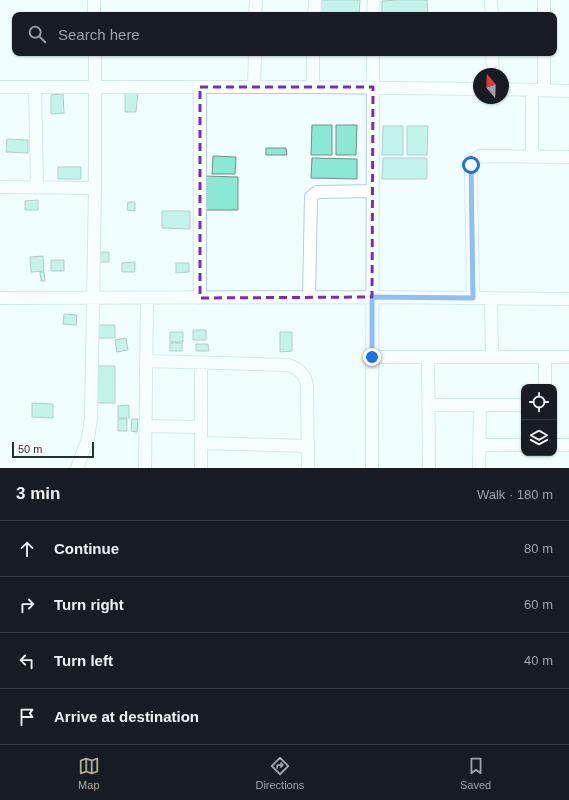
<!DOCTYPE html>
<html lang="en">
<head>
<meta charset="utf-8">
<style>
	:root { --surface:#171b24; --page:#20242c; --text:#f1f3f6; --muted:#9ea1a6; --line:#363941; --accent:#b4ab97 }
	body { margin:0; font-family:Helvetica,sans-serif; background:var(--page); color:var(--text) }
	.controls { position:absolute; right:12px; bottom:12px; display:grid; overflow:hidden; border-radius:8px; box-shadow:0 1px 3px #0004 }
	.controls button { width:36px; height:36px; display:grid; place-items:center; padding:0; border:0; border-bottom:1px solid var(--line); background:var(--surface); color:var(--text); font:20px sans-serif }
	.compass { position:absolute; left:473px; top:68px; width:36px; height:36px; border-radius:50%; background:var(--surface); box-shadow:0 1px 3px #0004; rotate:341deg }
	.scale { position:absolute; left:12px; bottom:10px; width:82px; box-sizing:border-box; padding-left:4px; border:2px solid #243133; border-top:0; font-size:11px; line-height:14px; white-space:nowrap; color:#243133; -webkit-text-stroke:3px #fff; paint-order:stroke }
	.stop { position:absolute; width:12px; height:12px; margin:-9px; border:3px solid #1a73e8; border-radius:50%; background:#fff }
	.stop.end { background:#1a73e8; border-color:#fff; box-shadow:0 1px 4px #0008 }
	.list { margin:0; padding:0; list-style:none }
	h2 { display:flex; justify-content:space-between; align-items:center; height:52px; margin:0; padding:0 16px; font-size:17px }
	h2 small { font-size:13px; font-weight:400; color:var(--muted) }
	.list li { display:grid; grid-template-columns:26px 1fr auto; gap:12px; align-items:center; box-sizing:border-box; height:56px; padding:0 16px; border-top:1px solid var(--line) }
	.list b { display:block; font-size:15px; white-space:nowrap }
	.list em { font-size:13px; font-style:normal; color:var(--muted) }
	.icon { flex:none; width:22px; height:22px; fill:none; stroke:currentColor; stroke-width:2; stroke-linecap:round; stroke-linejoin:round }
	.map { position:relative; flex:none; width:569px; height:468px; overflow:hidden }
	.search { position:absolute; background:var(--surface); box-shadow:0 1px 3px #0004; left:12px; right:12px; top:12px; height:44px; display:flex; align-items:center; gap:10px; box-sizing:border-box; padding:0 14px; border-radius:8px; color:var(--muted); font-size:15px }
	.sheet { height:276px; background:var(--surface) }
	nav { display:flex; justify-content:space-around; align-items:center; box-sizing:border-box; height:56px; border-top:1px solid var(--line); background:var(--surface); font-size:11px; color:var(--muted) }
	nav a { display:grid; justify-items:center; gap:2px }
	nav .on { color:var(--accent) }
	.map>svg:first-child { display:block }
	.building { fill:#8ae8d5; stroke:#719089 }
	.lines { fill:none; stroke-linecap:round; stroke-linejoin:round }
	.minor-casing { stroke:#b0d2d5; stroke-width:14 }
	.minor { stroke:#fff; stroke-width:12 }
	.route { stroke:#1a73e8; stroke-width:5 }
	.marked { fill:none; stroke:#7b2cbf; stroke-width:3; stroke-dasharray:8 5; stroke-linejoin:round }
</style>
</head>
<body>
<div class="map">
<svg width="569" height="468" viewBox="0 0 569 468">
	<rect width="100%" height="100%" fill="#f0feff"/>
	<path class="building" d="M 318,0 L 360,0 L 359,15 L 318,15 Z
		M 397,0 L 427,0 L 428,15 L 382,15 L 382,1 Z
		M 125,92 L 138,92 L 136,112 L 125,112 Z
		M 63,94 L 64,113 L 51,114 L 51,95 Z
		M 312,125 L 332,125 L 332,155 L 311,155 Z
		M 336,125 L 357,125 L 356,155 L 336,155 Z
		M 383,126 L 403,126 L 403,155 L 382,155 Z
		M 407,126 L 428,126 L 427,155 L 407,155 Z
		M 7,139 L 28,140 L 28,153 L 6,152 Z
		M 266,148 L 286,148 L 287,155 L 266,155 Z
		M 213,156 L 236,157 L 235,174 L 212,174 Z
		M 312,158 L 357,159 L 357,179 L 311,178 Z
		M 383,158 L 427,158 L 427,179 L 382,179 Z
		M 58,167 L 81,167 L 81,179 L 58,179 Z
		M 204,176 L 238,177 L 238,210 L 204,210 Z
		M 38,200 L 38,210 L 25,210 L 25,201 Z
		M 128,202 L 135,202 L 135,211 L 127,210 Z
		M 162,211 L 190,211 L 190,229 L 162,228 Z
		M 97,252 L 109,252 L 109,262 L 96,262 Z
		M 43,256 L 44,271 L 31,272 L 30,257 Z
		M 51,260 L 64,260 L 64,271 L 51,271 Z
		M 135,262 L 135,272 L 122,272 L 122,263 Z
		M 176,263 L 189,263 L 189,272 L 176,273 Z
		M 40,272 L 44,272 L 45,281 L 41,281 Z
		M 64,314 L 77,315 L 76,325 L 63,324 Z
		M 95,325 L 115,325 L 115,338 L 95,338 Z
		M 193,330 L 206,330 L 206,340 L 193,340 Z
		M 170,332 L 183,332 L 183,342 L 170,342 Z
		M 280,332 L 292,332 L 292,351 L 280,352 Z
		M 126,338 L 128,350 L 117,352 L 115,340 Z
		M 170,343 L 182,343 L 182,351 L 170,351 Z
		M 196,344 L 208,344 L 209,351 L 196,351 Z
		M 95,366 L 115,366 L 115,403 L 95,403 Z
		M 32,403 L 53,404 L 53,418 L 32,417 Z
		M 129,405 L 129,418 L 118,418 L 118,406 Z
		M 118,419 L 127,419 L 127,431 L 118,431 Z
		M 132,419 L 138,419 L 137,432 L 131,431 Z"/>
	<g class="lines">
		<g class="minor-casing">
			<path id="minor" d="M 94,0 L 94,15
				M 491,0 L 492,15
				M 255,15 L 256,0
				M 314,15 L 315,0
				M 373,15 L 374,0
				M 544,15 L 544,0
				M 492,53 L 493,74
				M 0,87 L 313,87 L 479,89
				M 35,87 L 37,187
				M 254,87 L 255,53
				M 313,87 L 313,53
				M 503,89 L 569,91
				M 544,90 L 544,53
				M 532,157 L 532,90
				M 0,187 L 95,188
				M 309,297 L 311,197 L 317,192 L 372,191
				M 0,298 L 372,297 L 569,299
				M 200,298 L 200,87
				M 473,298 L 471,165 L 473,161 L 480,156 L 569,157
				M 491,299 L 492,357
				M 372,357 L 569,357
				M 428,357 L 429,468
				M 146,361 L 288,365 C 300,369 306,375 307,387 L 308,468
				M 545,387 L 545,357
				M 428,405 L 524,405
				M 145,426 L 201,427
				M 201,443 L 307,446
				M 479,445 L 524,445
				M 554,445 L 569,445
				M 77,468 L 88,438 L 91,419 L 95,188 L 95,53
				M 145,468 L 147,298
				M 201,468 L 201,363
				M 372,468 L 373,53
				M 479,468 L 480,405"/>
		</g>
		<use href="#minor" class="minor"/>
	</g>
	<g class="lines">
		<path class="route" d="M 372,357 L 372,297 L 473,298 L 471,165"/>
	</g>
	<path d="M0 0H569V468H0ZM 200,87 L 373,87 L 372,297 L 200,298 Z" fill="#f0feff" fill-opacity=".55" fill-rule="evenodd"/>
	<path class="marked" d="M 200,87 L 373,87 L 372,297 L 200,298 Z"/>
</svg>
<div class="controls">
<button><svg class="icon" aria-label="locate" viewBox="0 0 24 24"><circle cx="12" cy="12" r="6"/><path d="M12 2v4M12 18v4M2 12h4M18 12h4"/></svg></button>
<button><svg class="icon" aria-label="layers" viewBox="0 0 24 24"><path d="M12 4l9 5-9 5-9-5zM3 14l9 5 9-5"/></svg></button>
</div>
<svg class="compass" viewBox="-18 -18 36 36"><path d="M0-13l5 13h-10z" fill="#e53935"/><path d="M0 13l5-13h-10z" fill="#9ea1a6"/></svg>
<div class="scale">50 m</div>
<div class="stop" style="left:471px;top:165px"></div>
<div class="stop end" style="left:372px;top:357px"></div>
<div class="search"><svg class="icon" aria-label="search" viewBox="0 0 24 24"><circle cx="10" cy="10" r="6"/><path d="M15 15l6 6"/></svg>Search here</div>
</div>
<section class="sheet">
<h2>3 min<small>Walk · 180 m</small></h2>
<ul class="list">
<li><svg class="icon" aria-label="ahead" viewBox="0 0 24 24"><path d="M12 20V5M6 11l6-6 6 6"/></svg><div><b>Continue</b></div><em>80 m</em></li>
<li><svg class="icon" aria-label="right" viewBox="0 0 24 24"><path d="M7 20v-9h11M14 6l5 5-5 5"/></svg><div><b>Turn right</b></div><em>60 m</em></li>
<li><svg class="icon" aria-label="left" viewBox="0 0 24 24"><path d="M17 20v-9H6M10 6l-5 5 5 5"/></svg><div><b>Turn left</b></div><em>40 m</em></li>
<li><svg class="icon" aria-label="arrive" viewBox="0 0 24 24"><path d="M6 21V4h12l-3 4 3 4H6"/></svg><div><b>Arrive at destination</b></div></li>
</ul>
</section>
<nav>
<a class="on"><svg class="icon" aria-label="map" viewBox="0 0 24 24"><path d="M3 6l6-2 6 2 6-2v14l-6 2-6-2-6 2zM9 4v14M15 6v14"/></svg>Map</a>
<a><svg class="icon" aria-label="directions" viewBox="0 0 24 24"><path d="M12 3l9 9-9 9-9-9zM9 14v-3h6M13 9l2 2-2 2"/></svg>Directions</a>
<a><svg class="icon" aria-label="saved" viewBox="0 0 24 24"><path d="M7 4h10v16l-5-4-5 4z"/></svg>Saved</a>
</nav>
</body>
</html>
